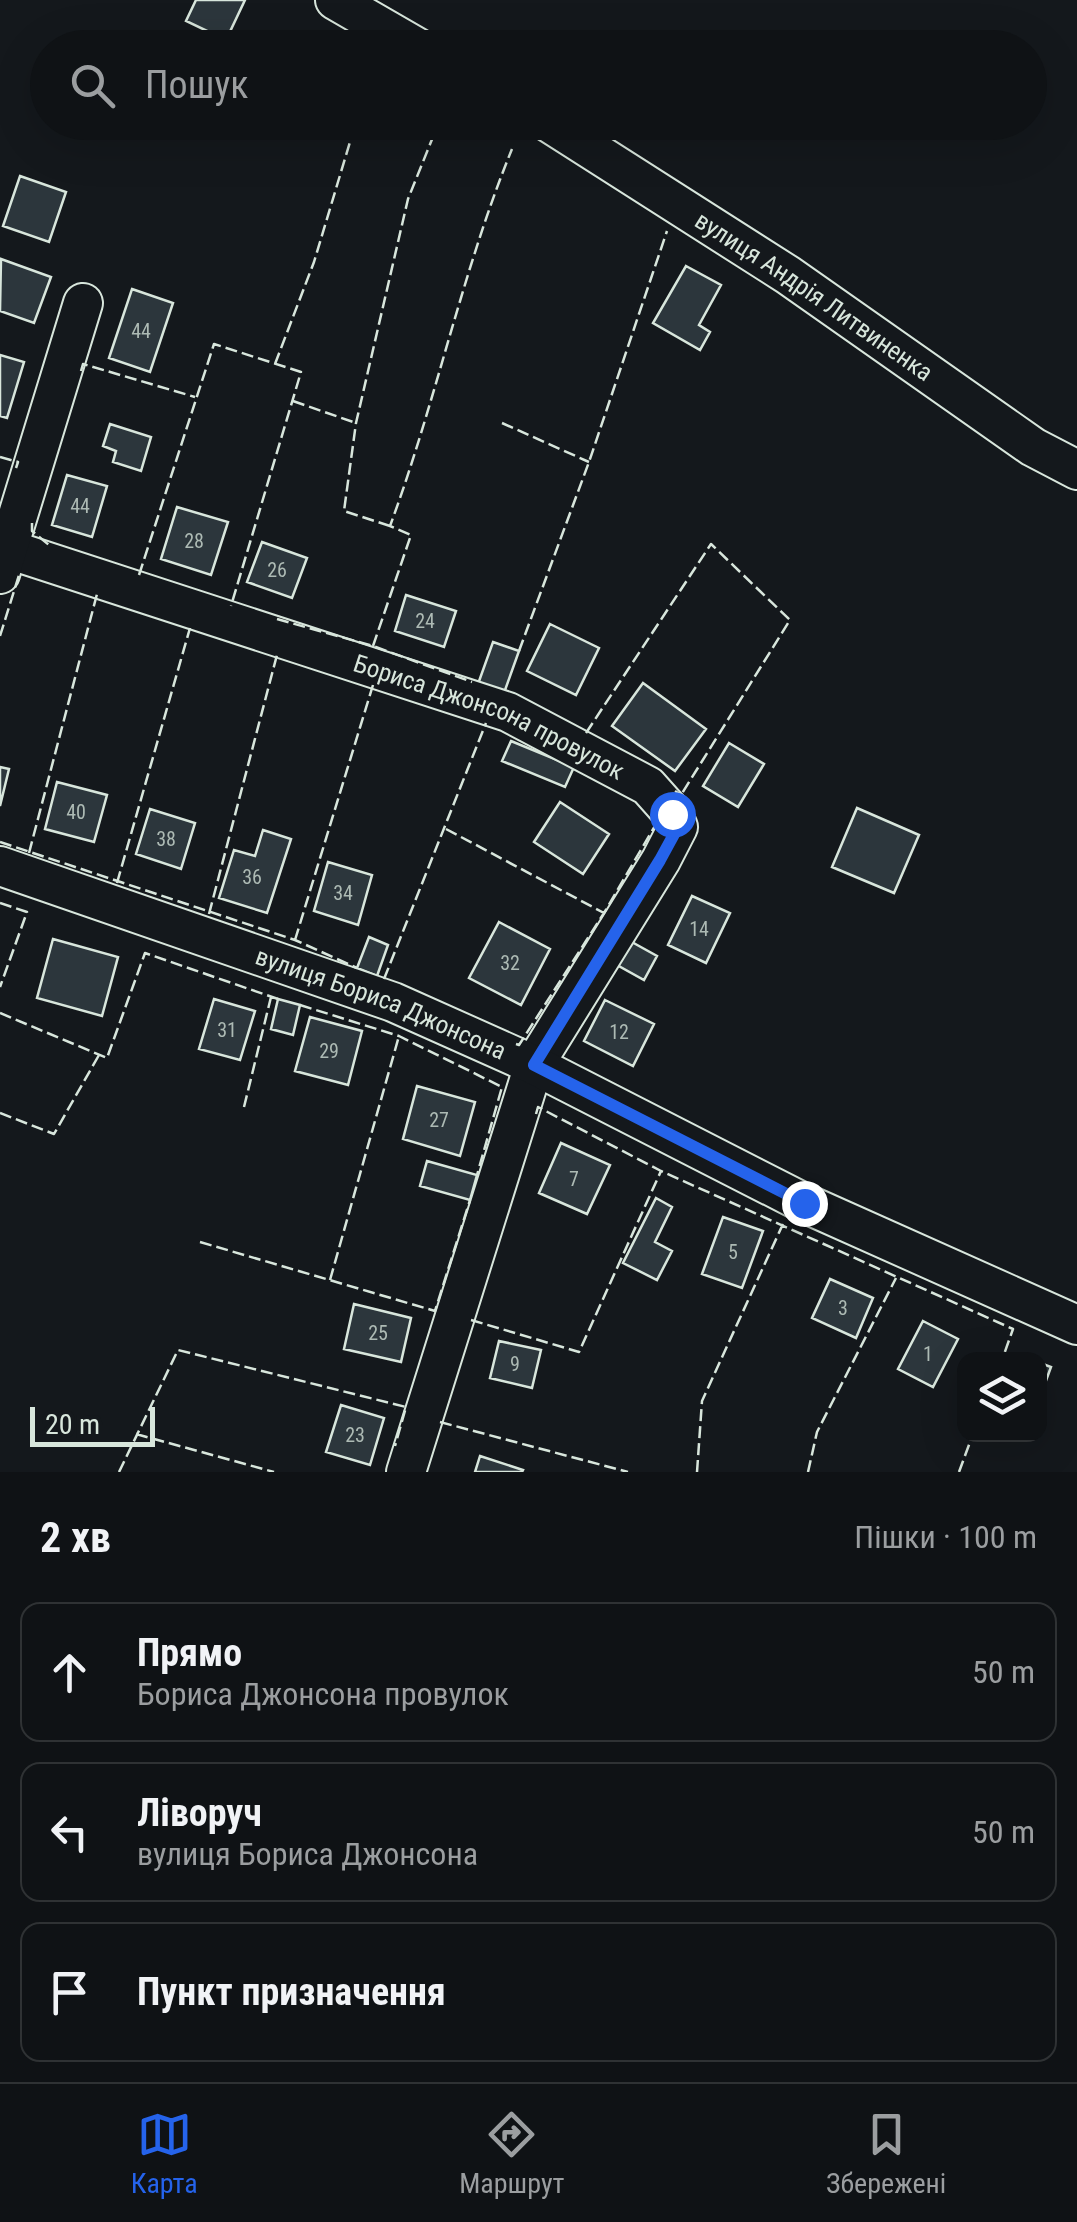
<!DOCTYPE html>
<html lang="uk">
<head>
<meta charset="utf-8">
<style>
	:root { --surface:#0f1215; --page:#1d2022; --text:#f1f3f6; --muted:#9b9ea0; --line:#2f3234; --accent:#2563eb }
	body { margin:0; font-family:"Roboto Condensed",sans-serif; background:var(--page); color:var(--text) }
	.controls { position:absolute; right:30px; bottom:30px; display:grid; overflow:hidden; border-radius:20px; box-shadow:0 10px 40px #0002 }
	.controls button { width:90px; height:90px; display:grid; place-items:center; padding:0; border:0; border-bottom:2px solid var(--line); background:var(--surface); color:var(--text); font:50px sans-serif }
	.scale { position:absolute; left:30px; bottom:25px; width:125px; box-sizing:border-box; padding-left:10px; border:5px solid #d8e6dc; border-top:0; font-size:28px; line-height:35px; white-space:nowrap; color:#d8e6dc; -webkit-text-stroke:8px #14181c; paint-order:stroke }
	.stop { position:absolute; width:30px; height:30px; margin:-22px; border:8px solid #2563eb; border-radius:50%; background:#fff }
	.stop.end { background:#2563eb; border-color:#fff; box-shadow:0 2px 10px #0008 }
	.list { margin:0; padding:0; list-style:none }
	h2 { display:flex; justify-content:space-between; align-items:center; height:130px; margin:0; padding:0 40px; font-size:42px }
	h2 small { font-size:32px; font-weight:400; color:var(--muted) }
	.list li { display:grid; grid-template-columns:65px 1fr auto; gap:30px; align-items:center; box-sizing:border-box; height:140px; margin:0 20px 20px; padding:0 20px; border:2px solid var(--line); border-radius:20px }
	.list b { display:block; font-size:38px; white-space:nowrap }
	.list p { margin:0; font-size:32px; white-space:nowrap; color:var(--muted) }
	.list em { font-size:32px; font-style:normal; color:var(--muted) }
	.icon { flex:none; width:55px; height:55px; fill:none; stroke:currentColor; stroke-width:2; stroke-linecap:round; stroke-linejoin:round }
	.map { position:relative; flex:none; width:1077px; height:1472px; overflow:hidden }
	.search { position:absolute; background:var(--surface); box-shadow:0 10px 40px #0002; left:30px; right:30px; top:30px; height:110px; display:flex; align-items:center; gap:25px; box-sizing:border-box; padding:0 35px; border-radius:55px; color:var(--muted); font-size:38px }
	.sheet { height:610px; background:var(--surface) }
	nav { display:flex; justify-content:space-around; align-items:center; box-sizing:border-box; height:140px; border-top:2px solid var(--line); background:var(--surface); font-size:28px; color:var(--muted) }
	nav a { display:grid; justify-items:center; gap:5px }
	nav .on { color:var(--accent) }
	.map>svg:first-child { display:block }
	.building { fill:#2c363c; stroke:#d8e6dc; stroke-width:2.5 }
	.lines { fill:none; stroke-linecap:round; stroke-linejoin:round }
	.street-casing { stroke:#d8e6dc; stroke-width:42 }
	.street { stroke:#14181c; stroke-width:38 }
	.fence { stroke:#d8e6dc; stroke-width:2.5; stroke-dasharray:12 5; stroke-linecap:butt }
	.route { stroke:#2563eb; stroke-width:12 }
	.labels { text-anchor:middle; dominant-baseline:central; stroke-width:8; stroke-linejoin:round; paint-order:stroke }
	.number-label { font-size:20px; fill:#adbab4 }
	.street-label { font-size:25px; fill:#d8e6dc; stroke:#14181c }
</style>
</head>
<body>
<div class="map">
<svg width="1077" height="1472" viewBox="0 0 1077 1472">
	<rect width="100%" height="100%" fill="#14181c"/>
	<path class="building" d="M 196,0 L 245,0 L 226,40 L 186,21 Z
		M 319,35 L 343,48 L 312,48 Z
		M 20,176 L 66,192 L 49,242 L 3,226 Z
		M 1,259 L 51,277 L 34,323 L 0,311 Z
		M 686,266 L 721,285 L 699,325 L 710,332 L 700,350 L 653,323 Z
		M 132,289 L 173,303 L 150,372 L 109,358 Z
		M 0,355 L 24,362 L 7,418 L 0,416 Z
		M 110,424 L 151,437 L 141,471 L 113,462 L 116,451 L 103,446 Z
		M 67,475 L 107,486 L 92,537 L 52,525 Z
		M 177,507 L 228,522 L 211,575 L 161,559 Z
		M 262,542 L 307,558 L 292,598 L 247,582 Z
		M 406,595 L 456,611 L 444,647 L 395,631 Z
		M 550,624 L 599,648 L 576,695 L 527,671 Z
		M 493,642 L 519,651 L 504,693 L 478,684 Z
		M 643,683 L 706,729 L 675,771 L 612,726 Z
		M 511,741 L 574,767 L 565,787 L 502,761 Z
		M 729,743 L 764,764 L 738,807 L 703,786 Z
		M 0,767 L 9,769 L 0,806 Z
		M 57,782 L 107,795 L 94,842 L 45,829 Z
		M 560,802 L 609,834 L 583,874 L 534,842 Z
		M 857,808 L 919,835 L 894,893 L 832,867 Z
		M 150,809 L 195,823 L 181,869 L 136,854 Z
		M 263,830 L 291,839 L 267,913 L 219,898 L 234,850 L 255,856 Z
		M 328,862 L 372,875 L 358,925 L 314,911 Z
		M 692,896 L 730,913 L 706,963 L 668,945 Z
		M 499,922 L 550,949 L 521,1005 L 469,978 Z
		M 369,937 L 388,945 L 377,976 L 357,968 Z
		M 53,939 L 118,957 L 102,1016 L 37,998 Z
		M 630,941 L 657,956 L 644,980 L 617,965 Z
		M 214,999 L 255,1011 L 240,1060 L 199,1049 Z
		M 278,999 L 300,1005 L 293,1035 L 271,1029 Z
		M 605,1000 L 654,1024 L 633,1066 L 584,1041 Z
		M 310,1017 L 362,1031 L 348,1085 L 295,1071 Z
		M 417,1086 L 475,1102 L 460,1156 L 403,1139 Z
		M 561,1143 L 610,1165 L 587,1214 L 539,1193 Z
		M 427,1161 L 477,1175 L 470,1200 L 420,1186 Z
		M 656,1198 L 672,1207 L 655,1242 L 672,1251 L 657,1280 L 623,1263 Z
		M 723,1217 L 763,1231 L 742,1288 L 702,1274 Z
		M 830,1279 L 873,1298 L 856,1338 L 812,1318 Z
		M 354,1304 L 411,1318 L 401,1362 L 344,1349 Z
		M 923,1321 L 958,1339 L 933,1387 L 898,1369 Z
		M 499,1341 L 541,1350 L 532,1388 L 490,1378 Z
		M 1040,1363 L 1051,1367 L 1040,1397 Z
		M 341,1405 L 384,1418 L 370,1465 L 326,1452 Z
		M 480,1456 L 523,1470 L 522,1472 L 475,1472 Z"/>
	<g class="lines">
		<g class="street-casing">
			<g id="street">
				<path d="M 335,0 L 418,48"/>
				<path id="s1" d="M 548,122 L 788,275 L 1033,447 L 1077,470"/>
				<path id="s2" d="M 8,549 L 508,712 L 648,786 L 672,813 L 678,827 L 661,860 L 534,1065 L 406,1472"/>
				<path d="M 0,574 L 83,303"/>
				<path id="s3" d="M 0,866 L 393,1002 L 534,1065 L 804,1203 L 1077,1325"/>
			</g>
		</g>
		<use href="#street" class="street"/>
		<path class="fence" d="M 275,364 L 314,262 L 356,122
			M 81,371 L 83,364 L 195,397
			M 293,401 L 356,423
			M 502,423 L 589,462
			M 0,457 L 18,462 L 16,468
			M 32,523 L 32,531 L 49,545
			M 390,526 L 344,511 L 356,423 L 408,199 L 439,122
			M 139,575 L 214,344 L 301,372 L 231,606
			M 277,619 L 373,646 L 472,682
			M 0,636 L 19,575
			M 373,646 L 411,535 L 390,526 C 436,402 462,271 512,149
			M 519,651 L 589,462 L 667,231
			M 586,733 L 711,544 L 790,620 L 681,795 L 675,791
			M 446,829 L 604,913
			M 0,842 L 295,940 L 357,968
			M 29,853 L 97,594
			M 117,883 L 190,628
			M 0,903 L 27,912 L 0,987
			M 209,914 L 278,651
			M 295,940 L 373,685
			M 384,979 L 486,723
			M 300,1005 L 399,1036 L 502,1087 L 477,1175
			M 0,1013 L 107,1058 L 145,953 L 278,999
			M 516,1044 L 519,1045 L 604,913 L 659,819
			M 244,1107 L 271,997
			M 0,1113 L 54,1134 L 99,1055
			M 536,1114 L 538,1107 L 661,1171 L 1013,1329 L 1002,1360
			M 200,1242 L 435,1311 L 470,1200
			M 330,1280 L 399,1036
			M 471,1320 L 579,1352 L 661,1171
			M 440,1422 L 628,1472
			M 136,1434 L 274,1472
			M 119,1472 L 178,1350 L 406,1407 L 395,1446
			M 697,1472 L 702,1401 L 783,1224
			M 808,1472 L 817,1432 L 896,1278
			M 959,1472 L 973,1434"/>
	</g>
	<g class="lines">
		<path class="route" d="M 672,814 L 678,827 L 660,860 L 534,1065 L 804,1203"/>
	</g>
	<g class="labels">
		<g class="number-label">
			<text x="141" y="331">44</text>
			<text x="80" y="506">44</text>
			<text x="194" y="541">28</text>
			<text x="277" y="570">26</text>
			<text x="425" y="621">24</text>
			<text x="76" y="812">40</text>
			<text x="166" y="839">38</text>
			<text x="252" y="877">36</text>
			<text x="343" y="893">34</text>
			<text x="699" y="929">14</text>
			<text x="510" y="963">32</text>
			<text x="227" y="1030">31</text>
			<text x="619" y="1032">12</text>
			<text x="329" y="1051">29</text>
			<text x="439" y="1120">27</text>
			<text x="574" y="1179">7</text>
			<text x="733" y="1252">5</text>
			<text x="843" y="1308">3</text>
			<text x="378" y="1333">25</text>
			<text x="928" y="1354">1</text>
			<text x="515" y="1364">9</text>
			<text x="355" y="1435">23</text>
		</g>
		<g class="street-label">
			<text stroke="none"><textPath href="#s1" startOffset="318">вулиця Андрія Литвиненка</textPath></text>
			<text stroke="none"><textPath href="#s2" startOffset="510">Бориса Джонсона провулок</textPath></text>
			<text stroke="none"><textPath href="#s3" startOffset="405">вулиця Бориса Джонсона</textPath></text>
		</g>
	</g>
</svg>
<div class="controls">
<button><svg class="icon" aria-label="layers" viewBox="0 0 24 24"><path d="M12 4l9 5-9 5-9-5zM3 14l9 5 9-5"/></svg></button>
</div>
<div class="scale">20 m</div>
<div class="stop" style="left:672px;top:814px"></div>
<div class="stop end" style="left:804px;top:1203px"></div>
<div class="search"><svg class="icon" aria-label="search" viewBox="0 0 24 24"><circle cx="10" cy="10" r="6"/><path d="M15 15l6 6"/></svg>Пошук</div>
</div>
<section class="sheet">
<h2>2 хв<small>Пішки · 100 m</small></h2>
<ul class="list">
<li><svg class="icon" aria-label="ahead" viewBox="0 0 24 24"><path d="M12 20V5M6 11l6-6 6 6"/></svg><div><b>Прямо</b><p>Бориса Джонсона провулок</p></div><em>50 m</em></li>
<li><svg class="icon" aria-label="left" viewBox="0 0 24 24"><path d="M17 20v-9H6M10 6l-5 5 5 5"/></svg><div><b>Ліворуч</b><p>вулиця Бориса Джонсона</p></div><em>50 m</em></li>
<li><svg class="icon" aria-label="arrive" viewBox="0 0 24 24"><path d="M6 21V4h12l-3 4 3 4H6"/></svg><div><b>Пункт призначення</b></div></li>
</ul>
</section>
<nav>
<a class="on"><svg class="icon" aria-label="map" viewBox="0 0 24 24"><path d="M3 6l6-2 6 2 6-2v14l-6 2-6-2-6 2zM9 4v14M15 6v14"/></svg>Карта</a>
<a><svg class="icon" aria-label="directions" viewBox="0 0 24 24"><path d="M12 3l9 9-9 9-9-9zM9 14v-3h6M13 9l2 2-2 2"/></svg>Маршрут</a>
<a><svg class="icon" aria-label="saved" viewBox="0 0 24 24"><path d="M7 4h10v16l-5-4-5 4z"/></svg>Збережені</a>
</nav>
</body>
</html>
